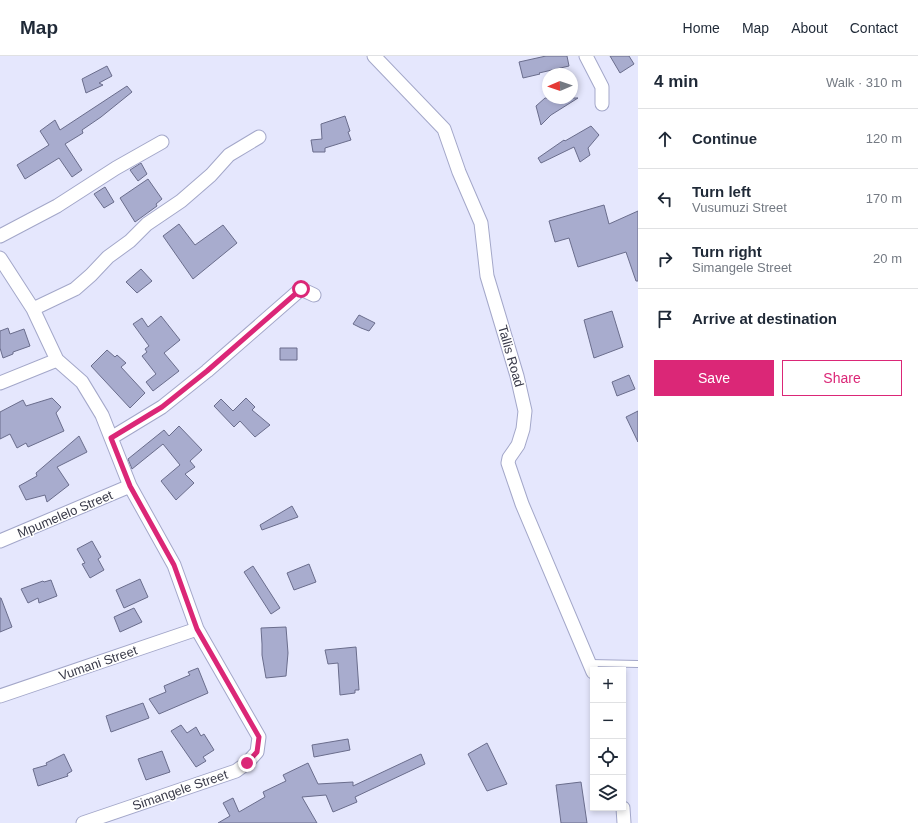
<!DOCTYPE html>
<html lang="en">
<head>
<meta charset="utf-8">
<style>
	:root { --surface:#fff; --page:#f6f6f7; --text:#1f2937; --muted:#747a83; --line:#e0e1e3; --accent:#db2777 }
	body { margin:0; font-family:Arial,sans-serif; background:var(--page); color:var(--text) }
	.controls { position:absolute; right:12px; bottom:12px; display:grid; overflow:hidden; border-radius:0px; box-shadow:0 2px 6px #0003 }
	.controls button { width:36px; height:36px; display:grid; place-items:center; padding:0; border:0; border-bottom:1px solid var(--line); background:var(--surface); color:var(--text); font:20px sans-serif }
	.compass { position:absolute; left:542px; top:12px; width:36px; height:36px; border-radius:50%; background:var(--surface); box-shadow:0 2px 6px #0003; rotate:268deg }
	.stop { position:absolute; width:12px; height:12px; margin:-9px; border:3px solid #db2777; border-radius:50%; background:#fff }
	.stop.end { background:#db2777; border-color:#fff; box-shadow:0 1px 4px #0008 }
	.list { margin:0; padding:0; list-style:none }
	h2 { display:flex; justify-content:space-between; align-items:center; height:52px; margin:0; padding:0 16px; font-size:17px }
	h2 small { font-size:13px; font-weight:400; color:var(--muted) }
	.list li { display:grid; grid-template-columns:26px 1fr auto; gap:12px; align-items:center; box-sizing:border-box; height:60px; padding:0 16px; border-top:1px solid var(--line) }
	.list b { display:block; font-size:15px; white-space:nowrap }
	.list p { margin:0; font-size:13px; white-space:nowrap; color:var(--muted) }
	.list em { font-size:13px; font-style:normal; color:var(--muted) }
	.actions { display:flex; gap:8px; padding:12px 16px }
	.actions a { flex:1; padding:9px 0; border:1px solid var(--accent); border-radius:0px; text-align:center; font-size:14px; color:var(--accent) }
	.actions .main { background:var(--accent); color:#fff }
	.icon { flex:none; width:22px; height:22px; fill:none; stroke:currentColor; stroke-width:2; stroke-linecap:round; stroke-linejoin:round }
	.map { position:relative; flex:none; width:638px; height:767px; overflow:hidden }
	header { display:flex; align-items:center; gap:24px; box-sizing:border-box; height:56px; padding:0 20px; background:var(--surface); border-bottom:1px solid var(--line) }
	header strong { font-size:19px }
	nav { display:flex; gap:22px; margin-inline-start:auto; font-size:14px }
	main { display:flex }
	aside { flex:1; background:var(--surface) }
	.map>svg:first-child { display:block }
	.building { fill:#a8acce; stroke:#6a6d8c }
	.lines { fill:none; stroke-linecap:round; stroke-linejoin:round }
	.service-casing { stroke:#a3a7c9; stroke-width:8 }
	.minor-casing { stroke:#a3a7c9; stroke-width:15 }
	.service { stroke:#fff; stroke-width:6 }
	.minor { stroke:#fff; stroke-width:13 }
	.route { stroke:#db2777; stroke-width:5 }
	.labels { text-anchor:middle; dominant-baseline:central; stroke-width:3; stroke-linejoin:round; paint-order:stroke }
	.street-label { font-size:13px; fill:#393a49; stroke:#fff }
</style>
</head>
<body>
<header>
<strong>Map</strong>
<nav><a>Home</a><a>Map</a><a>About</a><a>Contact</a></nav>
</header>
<main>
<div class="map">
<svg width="638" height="767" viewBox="0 0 638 767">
	<rect width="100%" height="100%" fill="#e5e7fd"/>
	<path class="building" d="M 546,0 L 567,0 L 569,10 L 539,17 L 540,18 L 523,22 L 519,6 Z
		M 610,0 L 629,0 L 634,8 L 620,17 Z
		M 107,10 L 112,20 L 99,27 L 103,29 L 86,37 L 82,23 Z
		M 127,30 L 132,36 L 101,61 L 82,74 L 83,77 L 65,88 L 82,114 L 72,121 L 59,102 L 25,123 L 17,109 L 49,89 L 40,75 L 55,64 L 60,74 Z
		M 545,42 L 578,42 L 551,59 L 541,69 L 536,50 Z
		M 345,60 L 350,75 L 348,76 L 351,84 L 325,92 L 325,96 L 313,96 L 311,84 L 322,83 L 321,68 Z
		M 591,70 L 599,79 L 588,92 L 590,99 L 580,106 L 574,91 L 541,107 L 538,102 L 564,84 L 565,85 Z
		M 141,107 L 147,118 L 138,125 L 130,114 Z
		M 148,123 L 162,143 L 156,148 L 157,150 L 135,166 L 120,142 Z
		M 105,131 L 114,146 L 104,152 L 94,138 Z
		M 604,149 L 609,168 L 638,155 L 638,225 L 636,225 L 626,196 L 578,211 L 569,182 L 555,186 L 549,165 Z
		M 179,168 L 195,189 L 223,169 L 237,187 L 193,223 L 163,180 Z
		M 141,213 L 152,225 L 137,237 L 126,226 Z
		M 612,255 L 623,291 L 594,302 L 584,264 Z
		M 359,259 L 375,267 L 369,275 L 361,272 L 353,268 Z
		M 161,260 L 180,284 L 164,297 L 179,315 L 153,335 L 146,326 L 156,318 L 142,300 L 147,296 L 145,293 L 149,290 L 133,268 L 142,262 L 148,271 Z
		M 8,272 L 10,278 L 24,273 L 30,290 L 13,296 L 13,298 L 3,302 L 0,292 L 0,275 Z
		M 280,292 L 297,292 L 297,304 L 280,304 Z
		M 107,294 L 115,301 L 117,299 L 126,307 L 121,311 L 145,337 L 130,352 L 91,310 Z
		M 629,319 L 635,333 L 617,340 L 612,326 Z
		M 52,342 L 61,351 L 56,357 L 64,375 L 28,391 L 26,387 L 17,392 L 10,378 L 0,383 L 0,356 L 23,344 L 26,350 Z
		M 246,342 L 255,351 L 252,354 L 270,369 L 255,381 L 240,365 L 234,371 L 214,350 L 221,343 L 233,355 Z
		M 638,355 L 638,386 L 626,361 Z
		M 179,370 L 202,394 L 190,405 L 195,411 L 185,418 L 194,427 L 176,444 L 161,425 L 180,409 L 163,388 L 132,413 L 128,403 L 164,374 L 169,380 Z
		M 79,380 L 87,396 L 57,411 L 69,429 L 47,446 L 45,439 L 26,444 L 19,430 L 37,420 L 36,417 Z
		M 292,450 L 298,461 L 262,474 L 260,469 Z
		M 92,485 L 101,501 L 98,503 L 104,514 L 90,522 L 82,508 L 85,507 L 77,493 Z
		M 309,508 L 316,526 L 294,534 L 287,517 Z
		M 253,510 L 280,552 L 271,558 L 244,516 Z
		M 140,523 L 148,541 L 124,552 L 116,534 Z
		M 51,524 L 57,540 L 39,547 L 38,542 L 28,547 L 21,533 L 43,525 L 44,526 Z
		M 0,542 L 1,542 L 12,571 L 0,576 Z
		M 134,552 L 142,566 L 120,576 L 114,561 Z
		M 286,571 L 288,597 L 286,620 L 266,622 L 262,599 L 262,588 L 261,572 Z
		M 356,591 L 359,634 L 355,634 L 355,637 L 340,639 L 338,607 L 328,608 L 325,594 Z
		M 198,612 L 208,637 L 159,658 L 149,643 L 166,636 L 164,630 L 190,619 L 188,616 Z
		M 143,647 L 149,662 L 111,676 L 106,660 Z
		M 181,669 L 187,677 L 196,671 L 201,680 L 204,678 L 214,694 L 203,701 L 206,705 L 196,711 L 171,675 Z
		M 348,683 L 350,694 L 314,701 L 312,689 Z
		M 487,687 L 507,728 L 487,735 L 468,698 Z
		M 162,695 L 170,716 L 146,724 L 138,703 Z
		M 64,698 L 72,715 L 67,718 L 68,720 L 38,730 L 33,713 L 47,709 L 46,707 Z
		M 421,698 L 425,708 L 355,741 L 357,746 L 333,756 L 326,739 L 302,741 L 317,767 L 218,767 L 230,760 L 223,747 L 233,742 L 239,756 L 265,741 L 263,736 L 286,725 L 283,719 L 308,707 L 318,728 L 353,726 L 353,730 Z
		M 581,726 L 587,767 L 561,767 L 556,729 Z"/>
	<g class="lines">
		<g class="service-casing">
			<path id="service" d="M 590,607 L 638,608"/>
		</g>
		<g class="minor-casing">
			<path id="minor" d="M 374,0 L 444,73 L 459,116 L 481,167 L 487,220 L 517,320 L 525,355 L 523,373 L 518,389 L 509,402 L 508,407 L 522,448 L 593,616
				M 586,0 L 602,31 L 602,48
				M 0,180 L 57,150 L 116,112 L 162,86
				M 0,202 L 33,253 L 57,304 L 82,326 L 102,359 L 130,430 L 174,509 L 197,573 L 259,681 L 257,696 L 247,707 L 236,715 L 83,767
				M 33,253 L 75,233 L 91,219 L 108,201 L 130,185 L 147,168 L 181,145 L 211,119 L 229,99 L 259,81
				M 0,327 L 57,304
				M 111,382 L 162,351 L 207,315 L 301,233 L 314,239
				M 0,485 L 130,430
				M 0,640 L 197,573
				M 623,752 L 624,767"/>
		</g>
		<use href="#service" class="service"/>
		<use href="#minor" class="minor"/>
	</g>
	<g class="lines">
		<path class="route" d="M 247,707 L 257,696 L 259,681 L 197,573 L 174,509 L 130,430 L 111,382 L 162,351 L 207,315 L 301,233"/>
	</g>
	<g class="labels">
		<g class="street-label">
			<text transform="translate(511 300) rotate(74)">Tallis Road</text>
			<text transform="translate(65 458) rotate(-23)">Mpumelelo Street</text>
			<text transform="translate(98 607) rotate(-19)">Vumani Street</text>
			<text transform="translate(180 734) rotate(-19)">Simangele Street</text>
		</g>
	</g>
</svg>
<div class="controls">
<button>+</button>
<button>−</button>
<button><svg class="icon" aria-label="locate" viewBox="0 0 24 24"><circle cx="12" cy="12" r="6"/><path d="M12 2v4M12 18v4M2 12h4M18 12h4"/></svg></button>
<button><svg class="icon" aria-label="layers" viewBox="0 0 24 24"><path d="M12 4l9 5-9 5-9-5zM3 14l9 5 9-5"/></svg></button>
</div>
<svg class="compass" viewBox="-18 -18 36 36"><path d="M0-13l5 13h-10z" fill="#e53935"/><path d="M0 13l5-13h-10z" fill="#747a83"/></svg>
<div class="stop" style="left:301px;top:233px"></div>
<div class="stop end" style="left:247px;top:707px"></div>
</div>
<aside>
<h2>4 min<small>Walk · 310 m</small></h2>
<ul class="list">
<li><svg class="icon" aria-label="ahead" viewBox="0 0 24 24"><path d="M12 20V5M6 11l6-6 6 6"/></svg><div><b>Continue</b></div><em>120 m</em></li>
<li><svg class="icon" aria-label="left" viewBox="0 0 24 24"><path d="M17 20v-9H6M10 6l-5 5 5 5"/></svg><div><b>Turn left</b><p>Vusumuzi Street</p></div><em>170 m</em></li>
<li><svg class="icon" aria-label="right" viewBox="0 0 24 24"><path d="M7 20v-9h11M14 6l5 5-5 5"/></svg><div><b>Turn right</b><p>Simangele Street</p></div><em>20 m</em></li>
<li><svg class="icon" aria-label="arrive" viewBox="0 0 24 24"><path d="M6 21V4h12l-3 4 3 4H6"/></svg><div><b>Arrive at destination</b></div></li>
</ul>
<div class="actions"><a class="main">Save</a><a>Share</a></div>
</aside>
</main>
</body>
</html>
